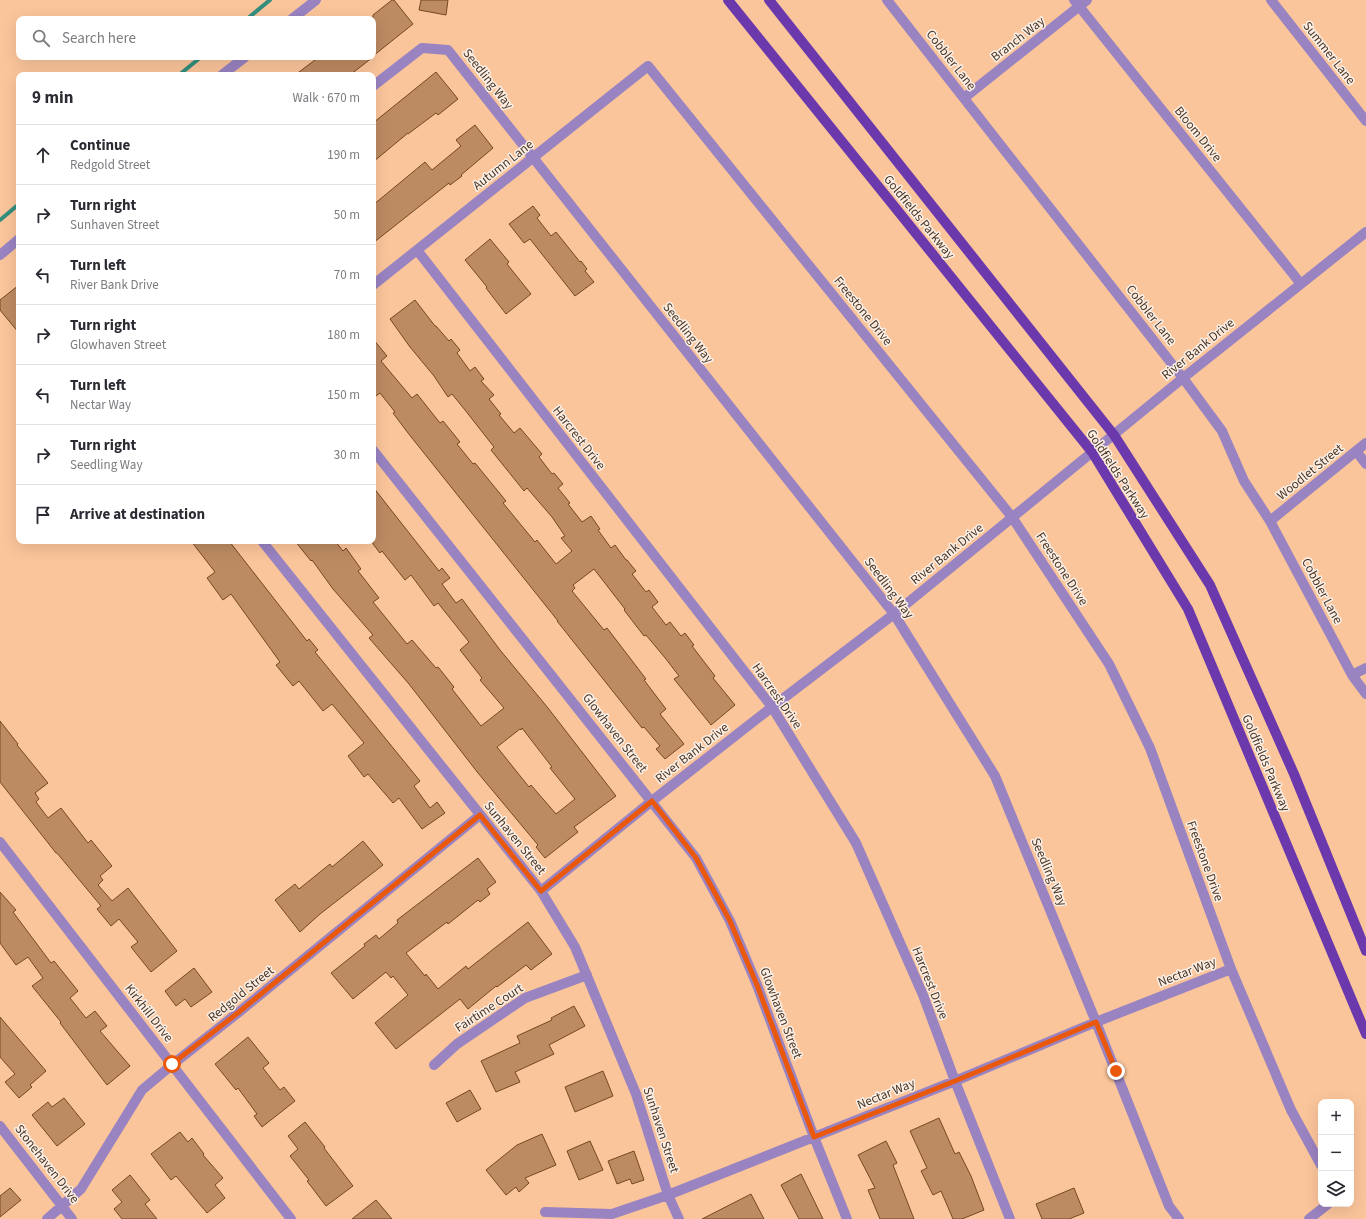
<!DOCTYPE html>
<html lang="en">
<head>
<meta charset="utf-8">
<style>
	:root { --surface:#fff; --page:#f2f2f3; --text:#2b2b33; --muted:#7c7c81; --line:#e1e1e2 }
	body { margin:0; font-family:"Source Sans 3",sans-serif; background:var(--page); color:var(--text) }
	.controls { position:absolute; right:12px; bottom:12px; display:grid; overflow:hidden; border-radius:8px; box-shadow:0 4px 16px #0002 }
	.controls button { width:36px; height:36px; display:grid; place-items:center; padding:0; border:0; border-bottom:1px solid var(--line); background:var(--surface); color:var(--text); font:20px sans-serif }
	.stop { position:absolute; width:12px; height:12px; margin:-9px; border:3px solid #ea580c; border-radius:50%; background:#fff }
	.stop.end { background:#ea580c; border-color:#fff; box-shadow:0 1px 4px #0008 }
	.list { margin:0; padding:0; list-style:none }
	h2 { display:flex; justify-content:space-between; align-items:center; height:52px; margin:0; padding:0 16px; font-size:17px }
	h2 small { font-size:13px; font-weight:400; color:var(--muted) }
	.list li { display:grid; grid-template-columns:26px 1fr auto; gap:12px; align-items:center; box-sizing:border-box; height:60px; padding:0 16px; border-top:1px solid var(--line) }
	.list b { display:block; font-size:15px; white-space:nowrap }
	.list p { margin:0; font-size:13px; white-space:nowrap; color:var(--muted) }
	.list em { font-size:13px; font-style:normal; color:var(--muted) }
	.icon { flex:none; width:22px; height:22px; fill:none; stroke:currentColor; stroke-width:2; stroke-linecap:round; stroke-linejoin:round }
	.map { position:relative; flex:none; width:1366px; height:1219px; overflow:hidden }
	.search { position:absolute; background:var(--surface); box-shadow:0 4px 16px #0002; left:16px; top:16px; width:360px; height:44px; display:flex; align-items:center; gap:10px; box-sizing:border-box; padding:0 14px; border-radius:8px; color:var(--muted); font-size:15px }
	.panel { position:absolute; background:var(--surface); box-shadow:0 4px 16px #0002; left:16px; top:72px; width:360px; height:472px; border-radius:8px }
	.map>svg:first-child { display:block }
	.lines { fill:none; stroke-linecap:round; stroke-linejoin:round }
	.stream { stroke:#338e7e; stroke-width:4 }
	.building { fill:#bd8b62; stroke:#764820; fill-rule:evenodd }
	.minor { stroke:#9983c1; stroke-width:10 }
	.major { stroke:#6c39ad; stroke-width:10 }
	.route { stroke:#ea580c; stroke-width:5 }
	.labels { text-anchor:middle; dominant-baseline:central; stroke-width:3; stroke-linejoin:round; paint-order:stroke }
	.street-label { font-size:13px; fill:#4a3524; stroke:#fbf0e7 }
</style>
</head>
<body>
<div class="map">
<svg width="1366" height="1219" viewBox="0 0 1366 1219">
	<rect width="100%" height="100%" fill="#fbc59b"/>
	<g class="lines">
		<path class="stream" d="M 247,19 L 270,0
			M 179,75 L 201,57
			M 0,220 L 19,204"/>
	</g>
	<path class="building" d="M 392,0 L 394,0 L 413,24 L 373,56 L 373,15 Z
		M 421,0 L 448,0 L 446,15 L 419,10 Z
		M 319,57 L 373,57 L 350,75 L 295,75 Z
		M 436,72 L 458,99 L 438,115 L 436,113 L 408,134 L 408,133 L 373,162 L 373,123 Z
		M 475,125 L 493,148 L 461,175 L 462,176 L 450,185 L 449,183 L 373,243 L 373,205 L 425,162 L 432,170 L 461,146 L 456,140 Z
		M 533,206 L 540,215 L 537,218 L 551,236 L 556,232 L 580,262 L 581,261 L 587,269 L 585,271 L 594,282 L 575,296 L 530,239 L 524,243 L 509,224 Z
		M 490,239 L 509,262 L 507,264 L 531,294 L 506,314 L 486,288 L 487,287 L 465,260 Z
		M 19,285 L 19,333 L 0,310 L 0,300 Z
		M 415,300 L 435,326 L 436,326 L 449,341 L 451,339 L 460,350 L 457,353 L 470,371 L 475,367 L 484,379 L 481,381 L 494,395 L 489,399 L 501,414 L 499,415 L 514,433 L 520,428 L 542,454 L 539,457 L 552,474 L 554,473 L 563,484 L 558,488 L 570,503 L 568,504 L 582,522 L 591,516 L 600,529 L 598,530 L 611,548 L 615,545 L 626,560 L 627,560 L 636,571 L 632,574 L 646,592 L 649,590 L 658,602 L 652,607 L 666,625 L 670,622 L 681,636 L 685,633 L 694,645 L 692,646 L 715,676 L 713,678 L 735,705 L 711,725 L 674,679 L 679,676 L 666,659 L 646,635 L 644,636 L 624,610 L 625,609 L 594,569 L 573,585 L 575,588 L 572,591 L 604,630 L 607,628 L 646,679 L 644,680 L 666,709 L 660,714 L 684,744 L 665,759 L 656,749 L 660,746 L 644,727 L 642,728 L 557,621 L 558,621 L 408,433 L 393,413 L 395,412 L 380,393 L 373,398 L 373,339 L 387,356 L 381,361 L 412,398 L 417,394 L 440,423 L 443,421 L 460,442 L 457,444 L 473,464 L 475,463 L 506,501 L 503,503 L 535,542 L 537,540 L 556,564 L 572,551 L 561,538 L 565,536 L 552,517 L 527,488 L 524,491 L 491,450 L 494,447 L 465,410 L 452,394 L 448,397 L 434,376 L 410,347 L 390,319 Z
		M 373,487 L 439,571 L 442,568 L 450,578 L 442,584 L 456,603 L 462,599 L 500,650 L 548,708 L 616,796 L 574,827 L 578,832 L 545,858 L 536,847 L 538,845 L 478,773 L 409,684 L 369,638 L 373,635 L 333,589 L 312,560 L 311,561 L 295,541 L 335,541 L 343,551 L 346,548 L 361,569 L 358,571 L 379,598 L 373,602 L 407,644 L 412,640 L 436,668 L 438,667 L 454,687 L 452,689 L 481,726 L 504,708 L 480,680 L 482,678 L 460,650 L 469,642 L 438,603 L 434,606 L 411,575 L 405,580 L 382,551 L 380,553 L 373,544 ZM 522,728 L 552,767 L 550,768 L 575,799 L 556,814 L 531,785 L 529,787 L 497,747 L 520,729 L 521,730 Z
		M 191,541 L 229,541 L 307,641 L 309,639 L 318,650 L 315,652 L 420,781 L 414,786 L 430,808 L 437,802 L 445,813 L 422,829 L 399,798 L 393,803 L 368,774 L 364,777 L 348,756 L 364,743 L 332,704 L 323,711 L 299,681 L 293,686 L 276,665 L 280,662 L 231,594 L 223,600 L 207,578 L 215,572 Z
		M 0,721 L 18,744 L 17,745 L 48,783 L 35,793 L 39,799 L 36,802 L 48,818 L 61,808 L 88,843 L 91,840 L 112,866 L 100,876 L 103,880 L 98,885 L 112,901 L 128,888 L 177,951 L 151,972 L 131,947 L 138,942 L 119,919 L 111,926 L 97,909 L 101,906 L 57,853 L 56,853 L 0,782 Z
		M 363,841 L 383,865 L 320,914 L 300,932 L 275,900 L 295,884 L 299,889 L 330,864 L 332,867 Z
		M 478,858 L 496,882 L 487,889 L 490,894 L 480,902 L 478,900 L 448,924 L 447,922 L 406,953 L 425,976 L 426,974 L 438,989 L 466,966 L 468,969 L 528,922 L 552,954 L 531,970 L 526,965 L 497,987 L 496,986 L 468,1009 L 460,999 L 396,1049 L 375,1023 L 408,995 L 393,976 L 391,978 L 386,972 L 353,999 L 331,973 L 365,946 L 364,944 L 376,935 L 379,939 L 398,923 L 397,920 Z
		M 0,892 L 16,910 L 13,912 L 51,963 L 54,961 L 78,991 L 70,998 L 86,1018 L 95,1011 L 107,1026 L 100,1031 L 130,1066 L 107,1085 L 60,1023 L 61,1022 L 32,986 L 43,978 L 28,957 L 16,965 L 0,943 Z
		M 194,968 L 212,992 L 191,1007 L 185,999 L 176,1006 L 165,991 Z
		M 574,1006 L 585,1026 L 549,1045 L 554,1054 L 515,1072 L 520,1082 L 496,1092 L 481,1061 L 520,1043 L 517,1036 L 552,1020 L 551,1018 Z
		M 0,1017 L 46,1071 L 30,1085 L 32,1087 L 19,1098 L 5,1082 L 15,1074 L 0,1057 Z
		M 248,1037 L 269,1063 L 263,1068 L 280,1090 L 284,1087 L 295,1101 L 262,1127 L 254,1116 L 257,1114 L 238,1088 L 236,1090 L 215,1064 Z
		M 603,1071 L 613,1096 L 575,1112 L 565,1087 Z
		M 470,1090 L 481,1109 L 457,1122 L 446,1103 Z
		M 64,1098 L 85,1124 L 57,1146 L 32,1115 L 48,1102 L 52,1107 Z
		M 939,1118 L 955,1154 L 959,1152 L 971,1176 L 984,1210 L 962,1219 L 953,1219 L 941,1191 L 933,1195 L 921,1171 L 927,1168 L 910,1131 Z
		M 305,1122 L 325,1147 L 324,1148 L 353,1186 L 326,1206 L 307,1181 L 309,1180 L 290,1156 L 298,1149 L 288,1136 Z
		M 180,1132 L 188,1142 L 192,1138 L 204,1154 L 203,1155 L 223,1178 L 215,1185 L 225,1198 L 207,1213 L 176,1176 L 171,1180 L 151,1154 Z
		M 542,1134 L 556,1165 L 525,1178 L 529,1183 L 519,1192 L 516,1187 L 506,1195 L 486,1170 L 517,1145 Z
		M 590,1141 L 603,1170 L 579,1180 L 567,1151 Z
		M 886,1141 L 897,1163 L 893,1165 L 914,1219 L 880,1219 L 868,1190 L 875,1188 L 858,1155 Z
		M 634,1151 L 644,1180 L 632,1184 L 630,1179 L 617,1184 L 608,1161 Z
		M 801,1174 L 823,1219 L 799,1219 L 781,1185 Z
		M 130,1175 L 150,1200 L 145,1204 L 157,1219 L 122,1219 L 114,1209 L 122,1202 L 112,1190 Z
		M 10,1188 L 21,1200 L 0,1217 L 0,1196 Z
		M 1074,1188 L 1084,1213 L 1069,1219 L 1042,1219 L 1036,1204 Z
		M 751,1194 L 764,1219 L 702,1219 Z
		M 376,1200 L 392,1219 L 352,1219 Z"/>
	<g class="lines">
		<path class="minor" d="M 887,0 L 1183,378 L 1222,431 L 1244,481 L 1270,521 L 1352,675 L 1366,694
			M 1074,0 L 1301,284
			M 1271,0 L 1366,121
			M 292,19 L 316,0
			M 222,75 L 245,57
			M 373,86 L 422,48 L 448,50 L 894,614 L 995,776 L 1096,1022 L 1169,1206 L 1179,1219
			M 964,98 L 1087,0
			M 417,250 L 772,707 L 856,843 L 923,995 L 955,1081 L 1010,1219
			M 0,255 L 19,239
			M 373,285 L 648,66 L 1012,517 L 1109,664 L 1150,748 L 1231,969 L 1291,1110 L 1321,1165
			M 373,450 L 696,858 L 730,921 L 757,985 L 814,1137 L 847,1219
			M 1356,451 L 1366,464
			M 1270,521 L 1366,443
			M 262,541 L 541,891 L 575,947 L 636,1094 L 668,1195 L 679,1219
			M 1352,675 L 1366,668
			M 0,842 L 291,1219
			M 541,891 L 652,801 L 772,707 L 894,614 L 1183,378 L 1366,232
			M 434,1065 L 457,1044 L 525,998 L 587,975
			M 0,1126 L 72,1219
			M 545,1212 L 612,1214 L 668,1195 L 955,1081 L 1096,1022 L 1231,969
			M 47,1219 L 81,1189 L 142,1090 L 173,1064 L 239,1012 L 480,815
			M 1309,1219 L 1328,1204"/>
		<path class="major" d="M 728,0 L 1092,452 L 1188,609 L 1366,1034
			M 769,0 L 1114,435 L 1210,585 L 1294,774 L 1366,951"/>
	</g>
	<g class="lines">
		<path class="route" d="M 172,1064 L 239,1012 L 480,815 L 541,891 L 652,801 L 696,858 L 730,921 L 757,985 L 814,1137 L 955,1081 L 1096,1022 L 1116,1071"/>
	</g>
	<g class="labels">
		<g class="street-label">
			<text transform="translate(1018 39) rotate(-38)">Branch Way</text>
			<text transform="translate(1329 53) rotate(52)">Summer Lane</text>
			<text transform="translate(951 60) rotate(52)">Cobbler Lane</text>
			<text transform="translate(488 79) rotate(52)">Seedling Way</text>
			<text transform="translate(1198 134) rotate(51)">Bloom Drive</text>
			<text transform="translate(503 165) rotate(-38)">Autumn Lane</text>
			<text transform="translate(919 217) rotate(51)">Goldfields Parkway</text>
			<text transform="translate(863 311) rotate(51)">Freestone Drive</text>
			<text transform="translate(1151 315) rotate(52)">Cobbler Lane</text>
			<text transform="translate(688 333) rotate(52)">Seedling Way</text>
			<text transform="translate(1198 349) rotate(-39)">River Bank Drive</text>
			<text transform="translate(579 438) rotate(52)">Harcrest Drive</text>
			<text transform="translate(1310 472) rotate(-39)">Woodlet Street</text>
			<text transform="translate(1118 474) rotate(57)">Goldfields Parkway</text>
			<text transform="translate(947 554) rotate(-39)">River Bank Drive</text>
			<text transform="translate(1062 569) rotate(57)">Freestone Drive</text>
			<text transform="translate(889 588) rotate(53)">Seedling Way</text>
			<text transform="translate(1322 591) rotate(62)">Cobbler Lane</text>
			<text transform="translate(777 696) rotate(55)">Harcrest Drive</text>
			<text transform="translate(615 733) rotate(52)">Glowhaven Street</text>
			<text transform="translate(692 753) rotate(-38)">River Bank Drive</text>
			<text transform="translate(1266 763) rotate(67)">Goldfields Parkway</text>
			<text transform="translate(515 838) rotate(51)">Sunhaven Street</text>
			<text transform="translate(1205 861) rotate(70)">Freestone Drive</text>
			<text transform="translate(1049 872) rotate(67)">Seedling Way</text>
			<text transform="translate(1187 972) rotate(-21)">Nectar Way</text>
			<text transform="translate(930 983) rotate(68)">Harcrest Drive</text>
			<text transform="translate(241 994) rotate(-39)">Redgold Street</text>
			<text transform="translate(489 1008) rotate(-33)">Fairtime Court</text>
			<text transform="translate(149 1013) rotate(52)">Kirkhill Drive</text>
			<text transform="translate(781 1013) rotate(69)">Glowhaven Street</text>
			<text transform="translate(886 1094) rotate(-22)">Nectar Way</text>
			<text transform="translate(661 1130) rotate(72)">Sunhaven Street</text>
			<text transform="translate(47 1164) rotate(52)">Stonehaven Drive</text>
		</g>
	</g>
</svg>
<div class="controls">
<button>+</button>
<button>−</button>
<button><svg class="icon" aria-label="layers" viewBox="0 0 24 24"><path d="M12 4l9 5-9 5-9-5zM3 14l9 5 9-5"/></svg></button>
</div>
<div class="stop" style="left:172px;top:1064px"></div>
<div class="stop end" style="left:1116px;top:1071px"></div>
<div class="search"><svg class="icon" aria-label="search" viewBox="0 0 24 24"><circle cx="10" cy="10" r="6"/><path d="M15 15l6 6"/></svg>Search here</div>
<section class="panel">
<h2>9 min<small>Walk · 670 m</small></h2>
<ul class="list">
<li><svg class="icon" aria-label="ahead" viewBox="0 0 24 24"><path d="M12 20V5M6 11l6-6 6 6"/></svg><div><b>Continue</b><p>Redgold Street</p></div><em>190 m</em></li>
<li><svg class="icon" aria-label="right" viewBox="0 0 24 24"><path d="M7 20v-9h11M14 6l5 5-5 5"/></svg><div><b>Turn right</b><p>Sunhaven Street</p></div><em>50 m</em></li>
<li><svg class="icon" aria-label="left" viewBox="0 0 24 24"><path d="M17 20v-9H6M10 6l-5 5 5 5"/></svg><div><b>Turn left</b><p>River Bank Drive</p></div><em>70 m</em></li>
<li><svg class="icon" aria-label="right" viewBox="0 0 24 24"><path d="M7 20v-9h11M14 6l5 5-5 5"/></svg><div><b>Turn right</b><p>Glowhaven Street</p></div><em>180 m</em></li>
<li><svg class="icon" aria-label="left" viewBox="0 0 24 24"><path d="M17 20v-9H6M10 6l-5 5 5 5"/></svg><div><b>Turn left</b><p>Nectar Way</p></div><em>150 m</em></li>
<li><svg class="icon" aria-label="right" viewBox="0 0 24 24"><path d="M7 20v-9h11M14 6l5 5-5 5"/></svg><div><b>Turn right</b><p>Seedling Way</p></div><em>30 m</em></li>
<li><svg class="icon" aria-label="arrive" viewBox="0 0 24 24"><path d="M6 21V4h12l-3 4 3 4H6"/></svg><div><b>Arrive at destination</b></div></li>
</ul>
</section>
</div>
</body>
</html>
